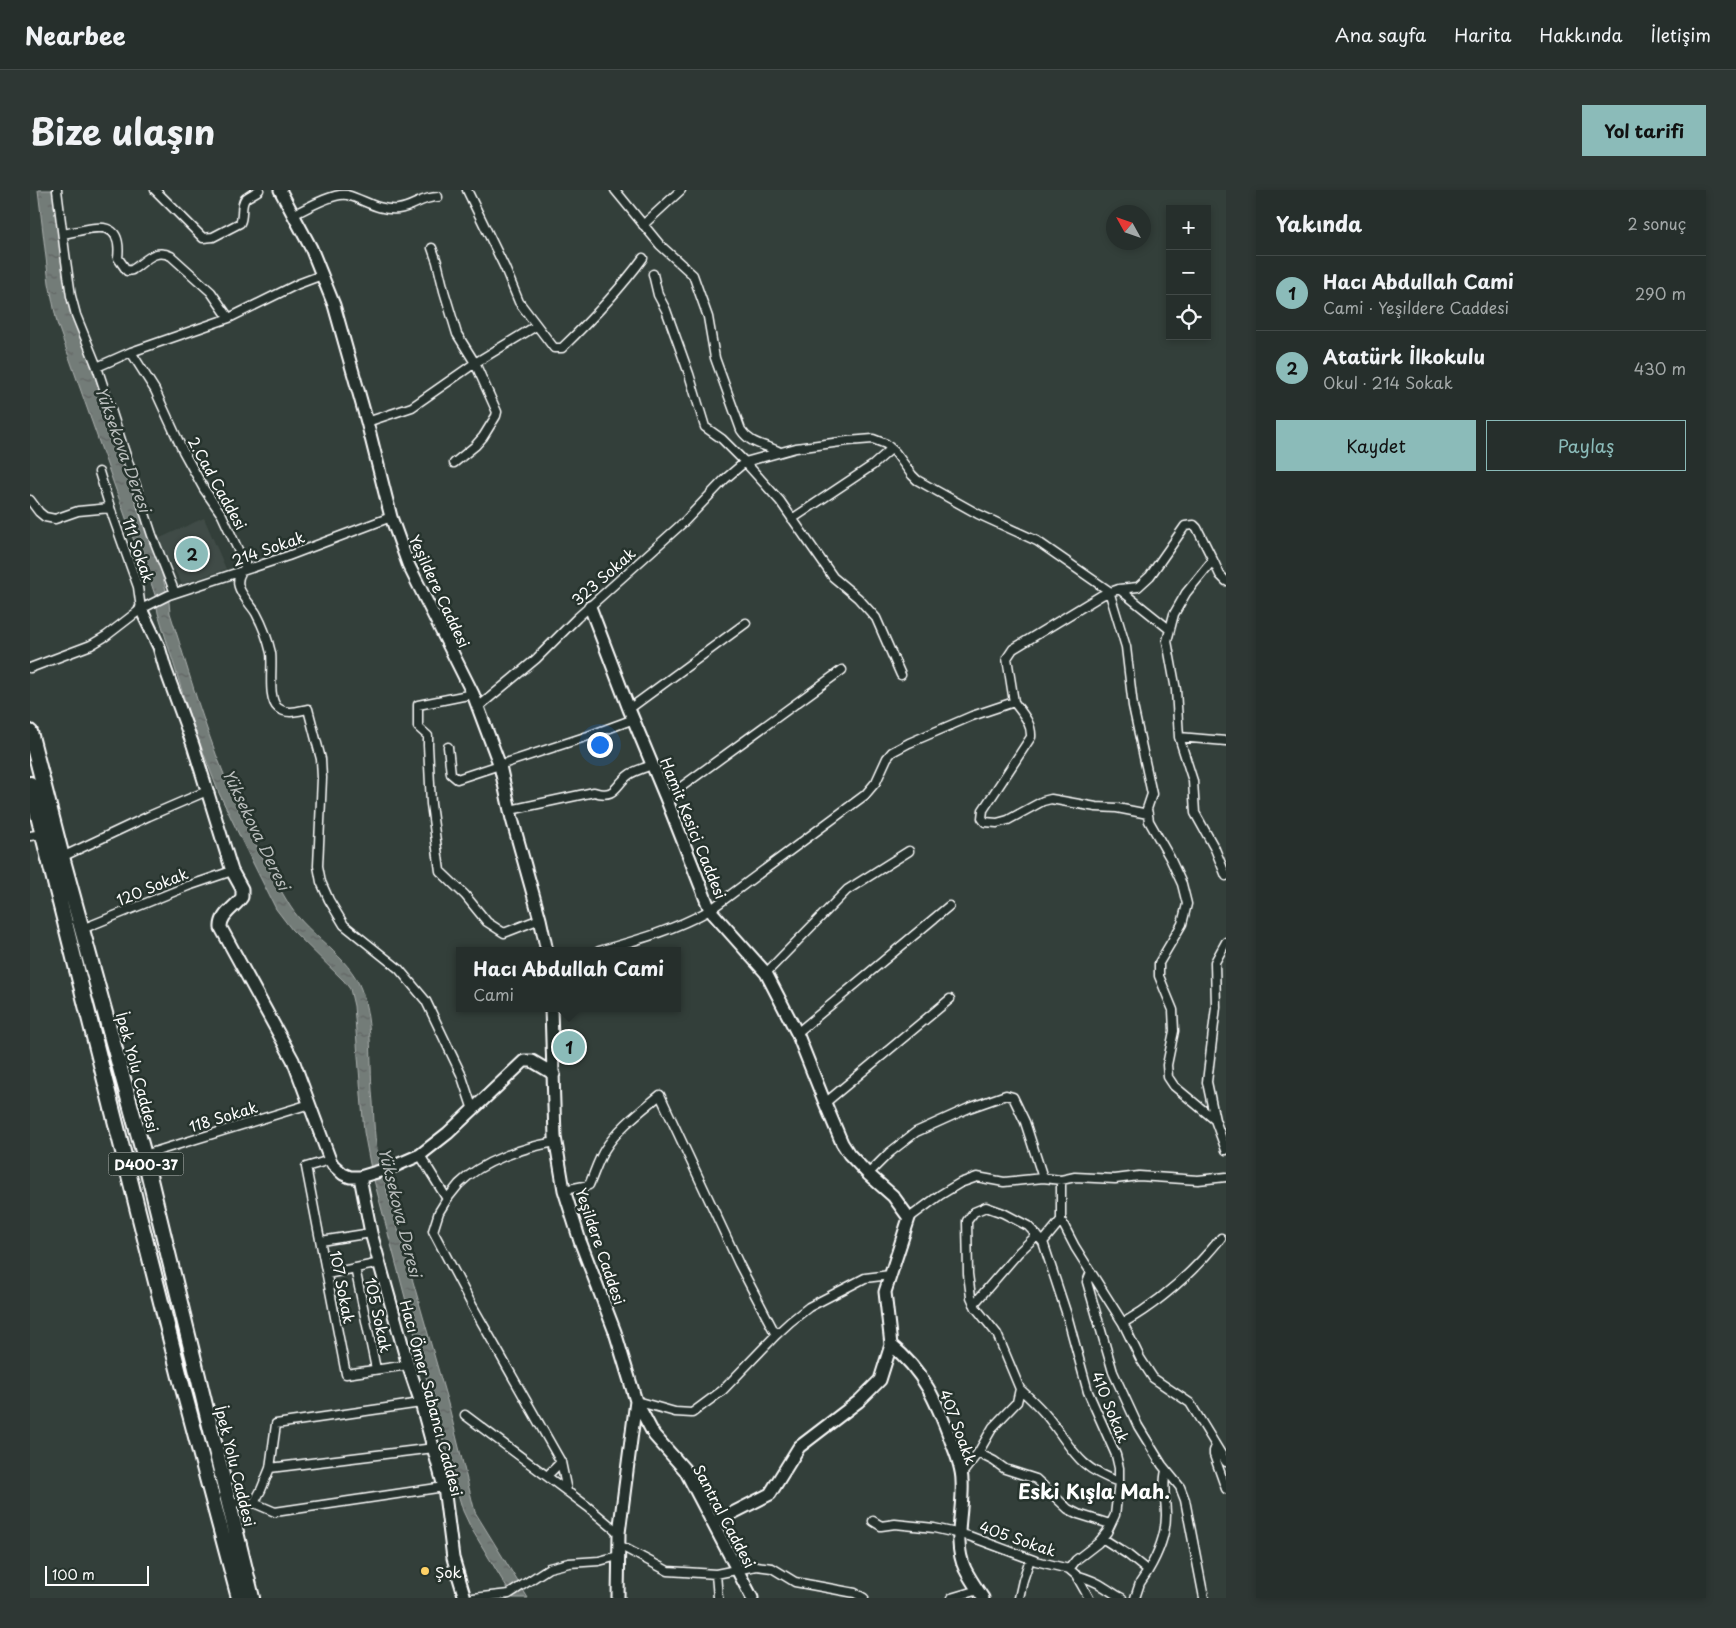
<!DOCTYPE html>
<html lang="tr">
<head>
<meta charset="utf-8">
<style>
	:root { --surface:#262f2c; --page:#2e3734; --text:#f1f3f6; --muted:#a4a9a9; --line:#424a48; --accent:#8bbbb9 }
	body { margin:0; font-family:"Playpen Sans",sans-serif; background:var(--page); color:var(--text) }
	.controls { position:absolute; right:15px; top:15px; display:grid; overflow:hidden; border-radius:0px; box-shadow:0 2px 8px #0003 }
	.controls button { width:45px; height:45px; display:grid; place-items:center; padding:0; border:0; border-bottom:1px solid var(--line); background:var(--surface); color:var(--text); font:25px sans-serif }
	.compass { position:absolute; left:1076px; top:15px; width:45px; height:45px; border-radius:50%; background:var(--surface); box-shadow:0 2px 8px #0003; rotate:310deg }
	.scale { position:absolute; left:15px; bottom:12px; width:104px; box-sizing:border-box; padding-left:5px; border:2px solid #fff; border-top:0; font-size:14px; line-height:18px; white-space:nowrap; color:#fff; -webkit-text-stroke:4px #26332d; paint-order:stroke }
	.you { position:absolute; left:569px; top:554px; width:18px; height:18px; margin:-12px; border:4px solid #fff; border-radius:50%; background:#1a73e8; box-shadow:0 0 0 8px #1a73e833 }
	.badge { display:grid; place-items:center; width:32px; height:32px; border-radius:50%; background:var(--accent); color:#111; font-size:16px; font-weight:700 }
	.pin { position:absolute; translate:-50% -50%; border:2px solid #fff; box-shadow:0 1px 5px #0006 }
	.popup { position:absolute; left:426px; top:757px; width:225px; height:65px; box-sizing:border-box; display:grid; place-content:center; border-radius:0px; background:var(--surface); filter:drop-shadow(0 1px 4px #0005); font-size:16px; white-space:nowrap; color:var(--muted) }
	.popup b { font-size:19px; color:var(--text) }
	.popup::after { content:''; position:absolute; left:50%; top:100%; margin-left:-10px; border:10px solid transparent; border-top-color:var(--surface) }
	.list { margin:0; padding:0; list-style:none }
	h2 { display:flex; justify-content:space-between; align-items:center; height:65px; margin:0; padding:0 20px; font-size:21px }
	h2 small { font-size:16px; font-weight:400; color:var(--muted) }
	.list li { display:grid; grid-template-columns:32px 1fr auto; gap:15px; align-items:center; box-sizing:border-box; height:75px; padding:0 20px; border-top:1px solid var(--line) }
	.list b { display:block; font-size:19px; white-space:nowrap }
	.list p { margin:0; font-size:16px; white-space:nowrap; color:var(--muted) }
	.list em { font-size:16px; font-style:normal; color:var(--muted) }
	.actions { display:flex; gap:10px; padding:15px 20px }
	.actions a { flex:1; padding:11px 0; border:1px solid var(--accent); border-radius:0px; text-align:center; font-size:18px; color:var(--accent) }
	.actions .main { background:var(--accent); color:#111 }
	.icon { flex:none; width:28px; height:28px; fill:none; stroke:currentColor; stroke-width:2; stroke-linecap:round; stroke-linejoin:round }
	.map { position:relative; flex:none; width:1196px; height:1408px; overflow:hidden; border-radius:0px }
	header { display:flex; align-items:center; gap:30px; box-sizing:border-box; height:70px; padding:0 25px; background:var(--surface); border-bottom:1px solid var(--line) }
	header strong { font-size:24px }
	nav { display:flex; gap:28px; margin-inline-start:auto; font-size:18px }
	.intro { display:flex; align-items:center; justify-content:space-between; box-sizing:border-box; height:120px; padding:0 30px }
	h1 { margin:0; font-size:35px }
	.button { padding:12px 22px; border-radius:0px; background:var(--accent); color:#111; font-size:18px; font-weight:700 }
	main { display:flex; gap:30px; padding:0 30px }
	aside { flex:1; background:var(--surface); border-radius:0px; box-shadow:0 2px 8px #0003 }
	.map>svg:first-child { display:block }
	.built { fill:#404c47 }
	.water { fill:url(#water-ripples); stroke:#abb0ae }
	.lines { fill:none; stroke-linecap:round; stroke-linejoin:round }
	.street-casing { stroke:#fff; stroke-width:11 }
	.secondary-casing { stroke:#fff; stroke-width:15 }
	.highway-casing { stroke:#fff; stroke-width:18 }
	.street { stroke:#26332d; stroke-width:8 }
	.secondary { stroke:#26332d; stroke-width:11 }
	.highway { stroke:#26332d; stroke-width:14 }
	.poi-dot { fill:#ffd166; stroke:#26332d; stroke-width:2 }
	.labels { text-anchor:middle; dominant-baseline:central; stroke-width:5; stroke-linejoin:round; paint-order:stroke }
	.shield { fill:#26332d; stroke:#bec2c0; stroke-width:1 }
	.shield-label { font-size:14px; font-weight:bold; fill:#fff }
	.street-label { font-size:15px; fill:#fff; stroke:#26332d }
	.poi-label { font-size:15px; fill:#fff; stroke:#26332d; text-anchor:start }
	.water-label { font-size:16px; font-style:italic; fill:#b9bdbc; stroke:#26332d }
	.district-label { font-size:20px; font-weight:bold; fill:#fff; stroke:#26332d }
</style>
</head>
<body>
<header>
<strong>Nearbee</strong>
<nav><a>Ana sayfa</a><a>Harita</a><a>Hakkında</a><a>İletişim</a></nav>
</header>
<div class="intro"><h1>Bize ulaşın</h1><a class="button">Yol tarifi</a></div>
<main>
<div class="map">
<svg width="1196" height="1408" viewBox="0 0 1196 1408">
	<defs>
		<pattern id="water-ripples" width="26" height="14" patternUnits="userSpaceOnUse" patternTransform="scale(1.25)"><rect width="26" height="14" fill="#737b78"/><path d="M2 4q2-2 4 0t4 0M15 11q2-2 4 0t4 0" fill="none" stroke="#606462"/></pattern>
	</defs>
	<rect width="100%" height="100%" fill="#333f3a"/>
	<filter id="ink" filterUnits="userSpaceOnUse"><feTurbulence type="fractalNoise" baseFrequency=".02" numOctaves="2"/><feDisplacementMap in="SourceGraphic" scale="10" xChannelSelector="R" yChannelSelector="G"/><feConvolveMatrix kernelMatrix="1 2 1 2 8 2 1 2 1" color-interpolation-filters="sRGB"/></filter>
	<g filter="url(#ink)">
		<path class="built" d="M 174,328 L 196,379 L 152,394 L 128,349 Z"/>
		<path class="water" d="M 8,0 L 25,0 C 30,47 33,87 46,133 L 127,365 L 139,412 L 140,423 C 153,462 164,503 178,542 C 199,602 227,662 260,716 C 279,746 319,766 331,799 C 344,834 339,875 343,912 C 344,930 344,951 349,968 C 353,980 356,989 357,1001 L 419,1217 L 442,1310 L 445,1322 L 498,1408 L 483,1408 L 441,1338 L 433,1321 L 420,1277 L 341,979 L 334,942 L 324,816 L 320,799 L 314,791 L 262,740 L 246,719 L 214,655 L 188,601 L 160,527 L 128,423 L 125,405 L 119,387 L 110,368 L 27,133 L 19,93 Z"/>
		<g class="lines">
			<g class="street-casing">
				<path id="street" d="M 27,0 L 35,64 L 41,106 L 46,125 L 67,177 L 122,345 L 145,403
					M 125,0 L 173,48 L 183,47 L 210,33 C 214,26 210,16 215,9 C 218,6 225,3 229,0
					M 437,0 L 475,78 L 489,112 L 524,158 L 532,158 C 561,130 589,101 613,68
					M 585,0 L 630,55 L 663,85 L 678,127 L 685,168 L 711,240 C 721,255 734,254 750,262
					M 263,25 C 275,19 304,2 317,5 C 335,10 348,21 368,19 C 384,17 391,7 408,7
					M 613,35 L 651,0
					M 33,44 C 61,39 93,25 88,68 L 97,81 L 102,80 C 116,71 124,58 141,66 L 181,102 L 199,128
					M 402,58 L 407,72 L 414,101 L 427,144 L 445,173 L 467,222 L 466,226 L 453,247 L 445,256 L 424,273
					M 623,84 L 628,105 L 636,120 L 659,184 L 675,237 L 692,249 L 715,272 L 750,311 L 803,387 L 828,408 L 846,428 L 871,485
					M 101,162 L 125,200 L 153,261 L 174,299 L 192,325 L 215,375 L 215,378 C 198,394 217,409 226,423 C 232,434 238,450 241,463 C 243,477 237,509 248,518 C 257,525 268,521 278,519 L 291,569 L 292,588 L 288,676 L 291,692 L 299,710 L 314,735 L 369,779 L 396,811 L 431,884 L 443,920
					M 67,177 L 101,162 L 199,128 L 268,94 L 292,85
					M 337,232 L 382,217 L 445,173 L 506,136
					M 69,282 L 83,327 L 108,397 L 111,419
					M 0,310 L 9,322 L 15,327 L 25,329 L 48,321 L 80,318
					M 762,329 L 843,275 L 861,259
					M 1196,391 L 1190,385 L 1183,370 L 1156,403 L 1144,424 L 1137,451 L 1146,500 L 1149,547 L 1163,591 L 1165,623 L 1185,659 L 1196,686
					M 1089,399 L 1139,439
					M 0,478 L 61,455 L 76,446 L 111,419 L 139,405 L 258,366 L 361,327
					M 443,504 L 388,515 L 388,537 L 398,546 L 398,555 L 401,614 L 410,681 L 435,705 L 457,732 L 474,743 L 510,729
					M 984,512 C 992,523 1002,533 1001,547 L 953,620 L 952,628 L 955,632 L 967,633 L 978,630 L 1013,611 L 1021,609 L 1066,617 L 1087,618 L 1118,624
					M 447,518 L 506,469 L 547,428 L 655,331 L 695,289 L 715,272 L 766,258 L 818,251 L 843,249 L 856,254 L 865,262 L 882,285 L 887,290 L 948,324 L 1007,351 L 1079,401 L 1096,457 L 1103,516 L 1122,604 L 1117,619 L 1119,631 L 1140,668 L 1152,694 L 1157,714 L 1152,734 L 1129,773 L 1129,786 L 1143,820 L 1144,841 L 1137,875 L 1138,887 L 1144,896 L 1185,930
					M 599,519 L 716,433
					M 1149,547 L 1196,551
					M 418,557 L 421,584 L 427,589 L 558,546 L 604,529
					M 636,608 L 812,480
					M 480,620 L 564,602 C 587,609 585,594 600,584 C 607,580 615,578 623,574
					M 0,646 L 13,644
					M 32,667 L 119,626 L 177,601
					M 52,739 L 158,696 L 202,681
					M 1196,752 L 1185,772 L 1186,817 L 1177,892 L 1185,930 L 1196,960
					M 569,761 C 608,750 644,740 680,720 L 835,605 L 846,592 L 857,568 L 862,562 L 879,553 L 942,526 L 984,512 L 977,468 L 983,459 L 1072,405 L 1089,399 L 1108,397 L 1120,386 L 1155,336 L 1164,335 L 1167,338 L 1183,370
					M 736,783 L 817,700 L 879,661
					M 767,843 L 919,716
					M 795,913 L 920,809
					M 114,965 L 280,914
					M 390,965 L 417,1009 L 409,1022 L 403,1041 L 443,1117 L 531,1272 L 537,1301
					M 300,970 L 276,977 L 316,1184 L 378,1175
					M 838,984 L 859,963 L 886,942 L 939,918 L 976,905 L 983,907 L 995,932 L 1013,988
					M 534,1000 L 559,995 C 564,984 568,970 575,959 C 589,937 611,921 630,905 L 709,1074 L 746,1145
					M 417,1009 C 421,1004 425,999 429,994 C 452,971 494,957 526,952
					M 879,1028 L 910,1005 L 930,993 L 947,987 L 974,992 L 1013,988 L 1031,990 L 1045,987 L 1085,989 L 1109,986 L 1168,990 L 1196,987
					M 1031,1030 L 1045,1057 L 1093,1133 L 1110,1168 L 1123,1188 L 1160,1213 L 1196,1272
					M 291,1051 L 341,1043
					M 1013,1052 L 1031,1030 L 1031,990
					M 325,1078 L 346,1179
					M 1061,1082 L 1057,1092 L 1083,1182 L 1108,1236 L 1132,1275 L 1150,1297 L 1155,1310 L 1174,1408
					M 297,1084 L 350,1073
					M 944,1114 L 989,1062 L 1007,1045
					M 1093,1133 C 1130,1112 1164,1081 1191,1048
					M 990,1199 C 1001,1209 1012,1219 1020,1230 C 1044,1261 1048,1278 1089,1292
					M 606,1211 L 645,1222 L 662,1223 L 693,1200 L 746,1145 L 760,1132 L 779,1117 L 835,1088 L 860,1085
					M 435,1225 L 558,1317 L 589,1343
					M 1186,1256 L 1184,1261 L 1184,1265 L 1196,1299
					M 948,1263 L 964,1271 L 975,1279 L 1006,1289 L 1038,1319 L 1048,1324 L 1080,1334
					M 240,1278 L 246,1234 L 391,1213
					M 931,1285 L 948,1263 L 963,1237 L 987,1212 L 990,1199 L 967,1144 L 946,1118 L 941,1107 L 938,1084 L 937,1031 L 944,1022 L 956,1017 L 973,1023 L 998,1036 L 1013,1052 L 1037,1125 L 1058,1202 L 1086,1265 L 1089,1278 L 1089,1292 L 1085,1325 L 1077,1342 L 1068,1353 L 1046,1370 L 1039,1379
					M 517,1286 L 531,1272
					M 198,1312 L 224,1313 L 231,1300 L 240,1278 L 404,1258
					M 224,1313 L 245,1322 L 414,1297
					M 843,1331 L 851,1336 L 865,1334 L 904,1338 L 939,1346 L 1006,1371 L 1039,1379 L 1046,1385 L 1059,1408
					M 1072,1348 L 1097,1364 L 1118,1381 C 1128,1364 1136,1346 1136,1325 C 1136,1310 1132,1296 1136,1281
					M 589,1355 L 638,1381 L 686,1384 L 726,1376 L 742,1378 L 765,1392 L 825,1403 L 834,1408
					M 686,1384 L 688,1408
					M 1046,1385 C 1056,1388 1066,1391 1074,1397 C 1081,1401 1085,1405 1092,1408
					M 443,1408 L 479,1404 L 519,1378 L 539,1373 L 569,1371 L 588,1366
					M 921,1408 L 948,1400
					M 989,1408 L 993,1390 L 1000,1369
					M 1105,1408 L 1110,1393 L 1118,1381"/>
			</g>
			<g class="secondary-casing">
				<path id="secondary" d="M 250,0 L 281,58 L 304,115 L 337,232 L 361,327 L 378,374 L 443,504 L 470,576 L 482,629 L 510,729 L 517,761
					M 560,417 L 599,519 L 636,608 L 680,720 L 736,783 L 767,843 L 795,913 L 812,953 L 819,964 L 838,984 L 863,1006 L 879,1028 L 855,1102 L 861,1155 L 850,1190 L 829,1211 L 769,1257 L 740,1304 L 683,1333
					M 111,419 L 129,457 L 135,478 L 163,555 L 202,681 L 212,699 L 212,707 C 205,718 190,724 191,738 L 263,870 L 300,970 L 303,975 L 313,984 L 320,987 L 330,987 L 360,978 L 390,965 L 418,943 L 494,871 L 502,871 L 524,884
					M 521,818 L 525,947 L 534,1000 L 550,1051 L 585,1142 L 606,1211 L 624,1245 L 655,1280 L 722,1408
					M 330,987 L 341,1043 L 378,1175 L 391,1213 L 414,1297 L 423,1368 L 435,1408
					M 861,1155 C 894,1181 907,1213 921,1251 C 926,1263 932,1278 932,1291 C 934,1320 922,1351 935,1379 C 940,1389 947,1399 953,1408
					M 588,1408 L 589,1343 L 606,1211"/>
			</g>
			<g class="highway-casing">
				<path id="highway" d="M 0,542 L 32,667 L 114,965 L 222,1408
					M 0,594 L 150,1187 L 209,1408"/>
			</g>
			<use href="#street" class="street"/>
			<use href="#secondary" class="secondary"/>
			<use href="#highway" class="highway"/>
		</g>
	</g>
	<circle class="poi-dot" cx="395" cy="1381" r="5"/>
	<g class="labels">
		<rect class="shield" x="78.5" y="962.5" width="75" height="23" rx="4"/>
		<g class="shield-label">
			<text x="116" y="974">D400-37</text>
		</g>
		<g class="street-label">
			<text transform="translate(188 293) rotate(61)">2.Cad Caddesi</text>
			<text transform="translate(238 358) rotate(-19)">214 Sokak</text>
			<text transform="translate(109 360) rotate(71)">111 Sokak</text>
			<text transform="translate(573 386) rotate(-41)">323 Sokak</text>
			<text transform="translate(410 401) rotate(65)">Yeşildere Caddesi</text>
			<text transform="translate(664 638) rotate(68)">Hamit Kesici Caddesi</text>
			<text transform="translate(122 696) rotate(-22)">120 Sokak</text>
			<text transform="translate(108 882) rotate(75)">İpek Yolu Caddesi</text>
			<text transform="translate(193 926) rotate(-17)">118 Sokak</text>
			<text transform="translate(571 1056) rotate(71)">Yeşildere Caddesi</text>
			<text transform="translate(313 1097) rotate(79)">107 Sokak</text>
			<text transform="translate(349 1125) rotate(78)">105 Sokak</text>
			<text transform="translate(402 1208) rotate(75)">Hacı Ömer Sabancı Caddesi</text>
			<text transform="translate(1081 1217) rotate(68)">410 Sokak</text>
			<text transform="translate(929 1237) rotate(70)">407 Soakk</text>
			<text transform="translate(206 1276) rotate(76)">İpek Yolu Caddesi</text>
			<text transform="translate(695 1326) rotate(62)">Santral Caddesi</text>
			<text transform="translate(988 1348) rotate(19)">405 Sokak</text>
		</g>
		<g class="poi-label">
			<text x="405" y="1381">Şok</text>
		</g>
		<g class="water-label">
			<text transform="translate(94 259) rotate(70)">Yüksekova Deresi</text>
			<text transform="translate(227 639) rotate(64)">Yüksekova Deresi</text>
			<text transform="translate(371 1022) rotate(76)">Yüksekova Deresi</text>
		</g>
		<g class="district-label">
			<text x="1064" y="1301">Eski Kışla Mah.</text>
		</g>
	</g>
</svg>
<div class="controls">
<button>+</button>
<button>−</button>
<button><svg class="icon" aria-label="locate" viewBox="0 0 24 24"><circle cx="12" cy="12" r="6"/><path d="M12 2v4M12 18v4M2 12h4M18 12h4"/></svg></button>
</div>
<svg class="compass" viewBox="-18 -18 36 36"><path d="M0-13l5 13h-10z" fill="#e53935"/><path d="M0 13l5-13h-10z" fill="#a4a9a9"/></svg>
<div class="scale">100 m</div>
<div class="you"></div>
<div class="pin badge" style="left:539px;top:857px">1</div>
<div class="popup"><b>Hacı Abdullah Cami</b>Cami</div>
<div class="pin badge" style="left:162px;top:364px">2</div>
</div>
<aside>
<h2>Yakında<small>2 sonuç</small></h2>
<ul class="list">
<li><span class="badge">1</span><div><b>Hacı Abdullah Cami</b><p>Cami · Yeşildere Caddesi</p></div><em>290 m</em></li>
<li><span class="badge">2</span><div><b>Atatürk İlkokulu</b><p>Okul · 214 Sokak</p></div><em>430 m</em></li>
</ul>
<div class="actions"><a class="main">Kaydet</a><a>Paylaş</a></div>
</aside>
</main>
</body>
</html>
